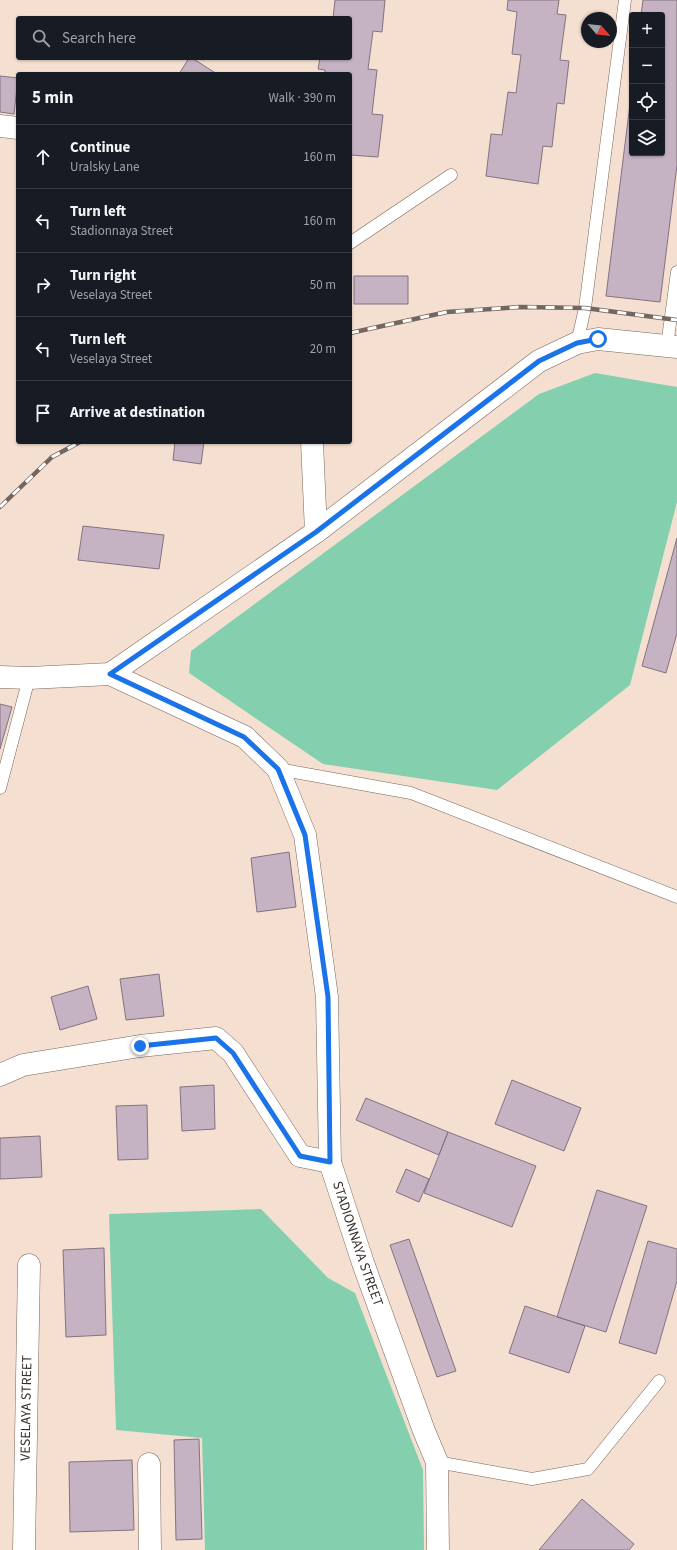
<!DOCTYPE html>
<html lang="en">
<head>
<meta charset="utf-8">
<style>
	:root { --surface:#171b24; --page:#20242c; --text:#f1f3f6; --muted:#9ea1a6; --line:#363941 }
	body { margin:0; font-family:"Source Sans 3",sans-serif; background:var(--page); color:var(--text) }
	.controls { position:absolute; right:12px; top:12px; display:grid; overflow:hidden; border-radius:4px; box-shadow:0 1px 3px #0004 }
	.controls button { width:36px; height:36px; display:grid; place-items:center; padding:0; border:0; border-bottom:1px solid var(--line); background:var(--surface); color:var(--text); font:20px sans-serif }
	.compass { position:absolute; left:581px; top:12px; width:36px; height:36px; border-radius:50%; background:var(--surface); box-shadow:0 1px 3px #0004; rotate:118deg }
	.stop { position:absolute; width:12px; height:12px; margin:-9px; border:3px solid #1a73e8; border-radius:50%; background:#fff }
	.stop.end { background:#1a73e8; border-color:#fff; box-shadow:0 1px 4px #0008 }
	.list { margin:0; padding:0; list-style:none }
	h2 { display:flex; justify-content:space-between; align-items:center; height:52px; margin:0; padding:0 16px; font-size:17px }
	h2 small { font-size:13px; font-weight:400; color:var(--muted) }
	.list li { display:grid; grid-template-columns:26px 1fr auto; gap:12px; align-items:center; box-sizing:border-box; height:64px; padding:0 16px; border-top:1px solid var(--line) }
	.list b { display:block; font-size:15px; white-space:nowrap }
	.list p { margin:0; font-size:13px; white-space:nowrap; color:var(--muted) }
	.list em { font-size:13px; font-style:normal; color:var(--muted) }
	.icon { flex:none; width:22px; height:22px; fill:none; stroke:currentColor; stroke-width:2; stroke-linecap:round; stroke-linejoin:round }
	.map { position:relative; flex:none; width:677px; height:1550px; overflow:hidden }
	.search { position:absolute; background:var(--surface); box-shadow:0 1px 3px #0004; left:16px; top:16px; width:336px; height:44px; display:flex; align-items:center; gap:10px; box-sizing:border-box; padding:0 14px; border-radius:4px; color:var(--muted); font-size:15px }
	.panel { position:absolute; background:var(--surface); box-shadow:0 1px 3px #0004; left:16px; top:72px; width:336px; height:372px; border-radius:4px }
	.map>svg:first-child { display:block }
	.green { fill:#84d0ae }
	.building { fill:#c5b2c2; stroke:#847281 }
	.lines { fill:none; stroke-linecap:round; stroke-linejoin:round }
	.lane-casing { stroke:#79665a; stroke-width:13 }
	.street-casing { stroke:#79665a; stroke-width:23 }
	.lane { stroke:#fff; stroke-width:12 }
	.street { stroke:#fff; stroke-width:22 }
	.rail-casing { stroke:#73665e; stroke-width:4.5 }
	.rail { stroke:#fff; stroke-width:3; stroke-dasharray:9; stroke-linecap:butt }
	.route { stroke:#1a73e8; stroke-width:5 }
	.labels { text-anchor:middle; dominant-baseline:central; stroke-width:3; stroke-linejoin:round; paint-order:stroke }
	.street-label { font-size:14px; fill:#372e29; stroke:#fff }
</style>
</head>
<body>
<div class="map">
<svg width="677" height="1550" viewBox="0 0 677 1550">
	<rect width="100%" height="100%" fill="#f5dfd1"/>
	<path class="green" d="M 595,373 L 677,387 L 677,502 L 630,685 L 497,790 L 323,764 L 189,673 L 191,651 L 539,394 Z
		M 261,1209 L 328,1278 L 355,1293 L 423,1470 L 424,1550 L 205,1550 L 202,1438 L 116,1430 L 109,1214 Z"/>
	<path class="building" d="M 335,0 L 385,0 L 382,32 L 373,31 L 368,69 L 377,70 L 372,114 L 383,115 L 378,157 L 350,155 L 350,74 L 325,74 L 325,70 L 318,69 L 320,58 L 350,58 L 350,18 L 333,18 Z
		M 508,0 L 559,0 L 557,14 L 566,15 L 560,60 L 569,61 L 564,104 L 557,103 L 552,147 L 543,146 L 538,184 L 486,176 L 491,134 L 502,135 L 508,92 L 516,93 L 521,55 L 512,54 L 517,12 L 507,10 Z
		M 643,0 L 677,0 L 677,165 L 660,302 L 606,296 L 632,88 L 632,153 L 662,153 L 662,15 L 641,15 Z
		M 189,58 L 192,58 L 217,74 L 179,74 Z
		M 0,76 L 18,78 L 14,114 L 0,112 Z
		M 354,276 L 408,276 L 408,304 L 354,304 Z
		M 175,442 L 204,442 L 201,464 L 173,460 Z
		M 83,526 L 164,535 L 159,569 L 78,560 Z
		M 677,538 L 677,633 L 666,673 L 642,666 Z
		M 0,704 L 12,707 L 0,749 Z
		M 289,852 L 296,907 L 257,912 L 251,858 Z
		M 159,974 L 164,1016 L 126,1020 L 120,979 Z
		M 88,986 L 97,1019 L 60,1030 L 51,997 Z
		M 512,1080 L 581,1108 L 564,1151 L 495,1124 Z
		M 214,1085 L 215,1129 L 182,1131 L 180,1087 Z
		M 366,1098 L 448,1132 L 439,1155 L 356,1120 Z
		M 147,1105 L 148,1159 L 118,1160 L 116,1106 Z
		M 448,1132 L 536,1166 L 512,1227 L 424,1193 Z
		M 40,1136 L 42,1177 L 0,1179 L 0,1138 Z
		M 406,1169 L 429,1179 L 419,1202 L 396,1192 Z
		M 597,1190 L 647,1206 L 606,1332 L 557,1317 Z
		M 409,1239 L 456,1371 L 437,1377 L 390,1245 Z
		M 648,1241 L 677,1249 L 677,1281 L 656,1354 L 619,1343 Z
		M 104,1248 L 106,1335 L 66,1337 L 63,1250 Z
		M 525,1306 L 585,1326 L 569,1373 L 509,1353 Z
		M 199,1439 L 202,1539 L 176,1540 L 174,1440 Z
		M 132,1460 L 134,1530 L 70,1532 L 69,1462 Z
		M 582,1499 L 634,1544 L 629,1550 L 539,1550 Z"/>
	<g class="lines">
		<g class="lane-casing">
			<path id="lane" d="M 350,243 L 451,175
				M 577,343 L 585,308 L 625,0
				M 667,346 L 677,272
				M 278,769 L 411,793 L 677,897
				M 0,788 L 29,678
				M 437,1462 L 532,1479 L 588,1469 L 659,1381"/>
		</g>
		<g class="street-casing">
			<g id="street">
				<path d="M 0,126 L 18,128"/>
				<path d="M 312,442 L 316,532"/>
				<path id="s1" d="M 110,674 L 245,737 L 278,769 L 305,835 L 327,997 L 330,1162 L 363,1263 L 424,1431 L 437,1462 L 438,1550"/>
				<path d="M 0,677 L 29,678 L 110,674 L 316,532 L 539,361 L 577,343 L 598,339 L 677,347"/>
				<path d="M 0,1075 L 23,1065 L 140,1046 L 216,1038 L 233,1053 L 300,1156 L 330,1162"/>
				<path d="M 149,1464 L 150,1550"/>
				<path id="s2" d="M 24,1550 L 29,1265"/>
			</g>
		</g>
		<use href="#lane" class="lane"/>
		<use href="#street" class="street"/>
		<g class="rail-casing">
			<path id="rail" d="M 350,333 L 447,312 L 520,307 L 585,308 L 677,320
				M 0,507 L 52,457 L 80,442"/>
		</g>
		<use href="#rail" class="rail"/>
	</g>
	<g class="lines">
		<path class="route" d="M 140,1046 L 216,1038 L 233,1053 L 300,1156 L 330,1162 L 328,997 L 305,835 L 278,769 L 244,737 L 110,674 L 316,532 L 539,361 L 577,343 L 598,339"/>
	</g>
	<g class="labels">
		<g class="street-label">
			<text stroke="none"><textPath href="#s1" startOffset="681">STADIONNAYA STREET</textPath></text>
			<text stroke="none"><textPath href="#s2" startOffset="142">VESELAYA STREET</textPath></text>
		</g>
	</g>
</svg>
<div class="controls">
<button>+</button>
<button>−</button>
<button><svg class="icon" aria-label="locate" viewBox="0 0 24 24"><circle cx="12" cy="12" r="6"/><path d="M12 2v4M12 18v4M2 12h4M18 12h4"/></svg></button>
<button><svg class="icon" aria-label="layers" viewBox="0 0 24 24"><path d="M12 4l9 5-9 5-9-5zM3 14l9 5 9-5"/></svg></button>
</div>
<svg class="compass" viewBox="-18 -18 36 36"><path d="M0-13l5 13h-10z" fill="#e53935"/><path d="M0 13l5-13h-10z" fill="#9ea1a6"/></svg>
<div class="stop" style="left:598px;top:339px"></div>
<div class="stop end" style="left:140px;top:1046px"></div>
<div class="search"><svg class="icon" aria-label="search" viewBox="0 0 24 24"><circle cx="10" cy="10" r="6"/><path d="M15 15l6 6"/></svg>Search here</div>
<section class="panel">
<h2>5 min<small>Walk · 390 m</small></h2>
<ul class="list">
<li><svg class="icon" aria-label="ahead" viewBox="0 0 24 24"><path d="M12 20V5M6 11l6-6 6 6"/></svg><div><b>Continue</b><p>Uralsky Lane</p></div><em>160 m</em></li>
<li><svg class="icon" aria-label="left" viewBox="0 0 24 24"><path d="M17 20v-9H6M10 6l-5 5 5 5"/></svg><div><b>Turn left</b><p>Stadionnaya Street</p></div><em>160 m</em></li>
<li><svg class="icon" aria-label="right" viewBox="0 0 24 24"><path d="M7 20v-9h11M14 6l5 5-5 5"/></svg><div><b>Turn right</b><p>Veselaya Street</p></div><em>50 m</em></li>
<li><svg class="icon" aria-label="left" viewBox="0 0 24 24"><path d="M17 20v-9H6M10 6l-5 5 5 5"/></svg><div><b>Turn left</b><p>Veselaya Street</p></div><em>20 m</em></li>
<li><svg class="icon" aria-label="arrive" viewBox="0 0 24 24"><path d="M6 21V4h12l-3 4 3 4H6"/></svg><div><b>Arrive at destination</b></div></li>
</ul>
</section>
</div>
</body>
</html>
